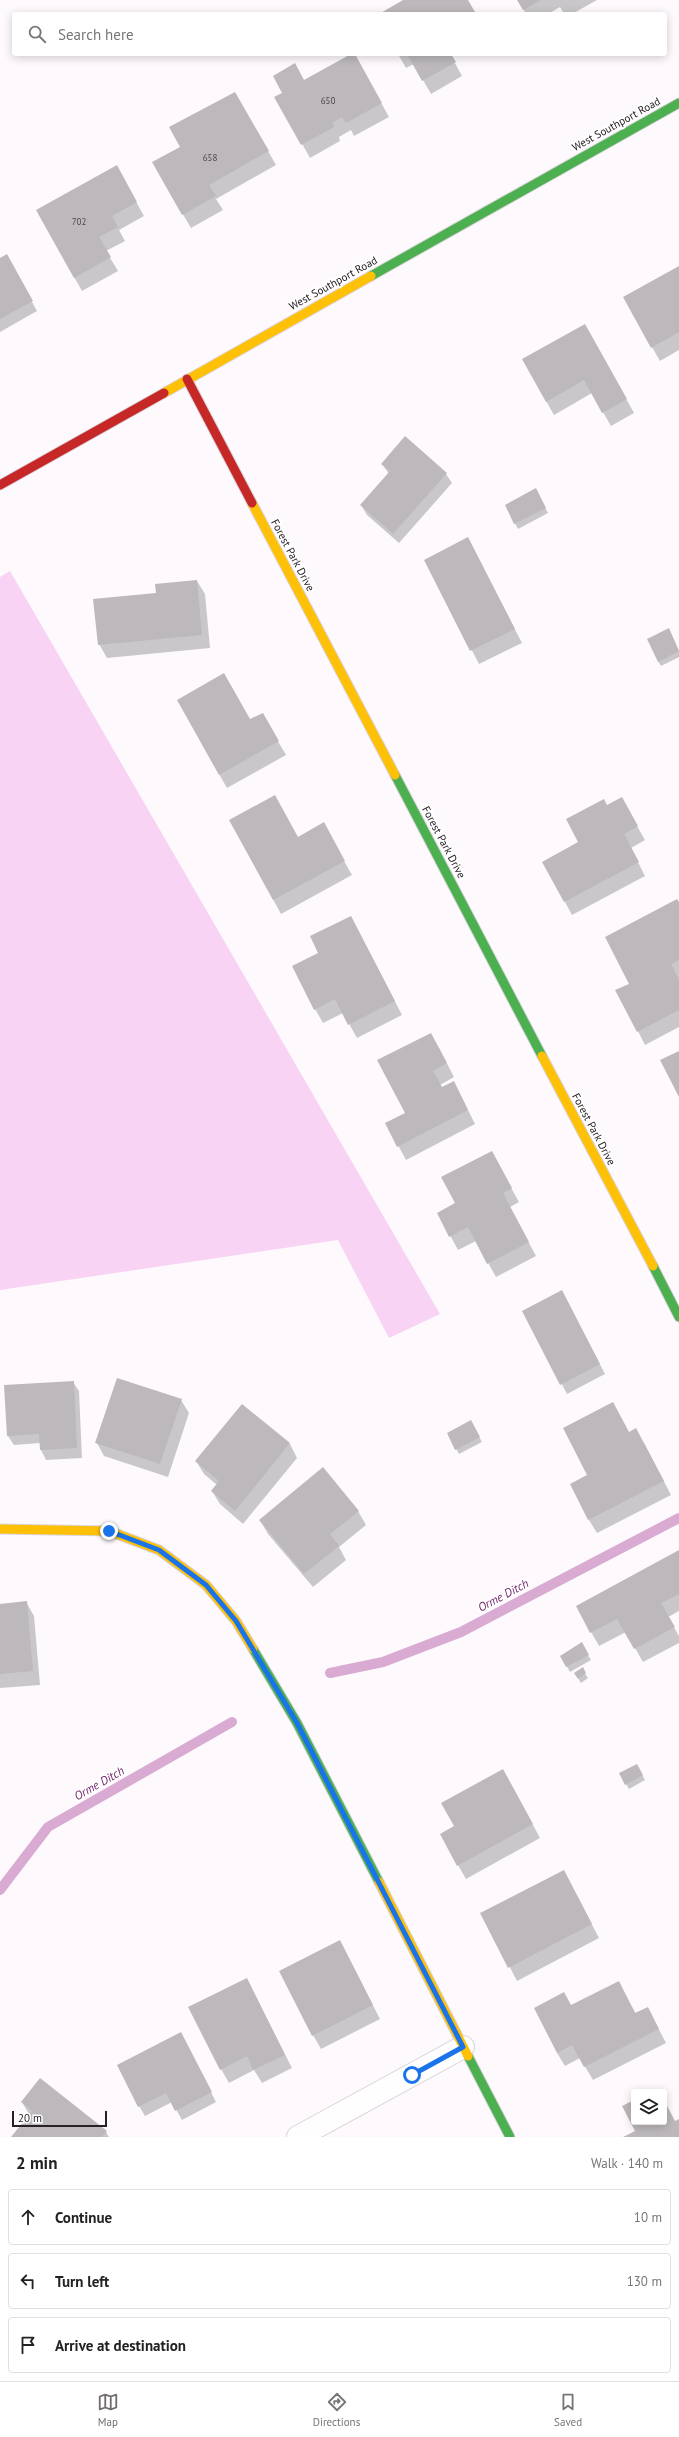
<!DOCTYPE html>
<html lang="en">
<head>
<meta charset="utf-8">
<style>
	:root { --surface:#fff; --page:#f2f2f2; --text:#222; --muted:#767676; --line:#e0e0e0; --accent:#726c71 }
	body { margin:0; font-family:"PT Sans",sans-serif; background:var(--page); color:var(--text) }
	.controls { position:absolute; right:12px; bottom:12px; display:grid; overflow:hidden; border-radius:4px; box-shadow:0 2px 10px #0003 }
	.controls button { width:36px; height:36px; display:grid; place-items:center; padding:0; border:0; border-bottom:1px solid var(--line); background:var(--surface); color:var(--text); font:20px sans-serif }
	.scale { position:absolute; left:12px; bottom:10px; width:95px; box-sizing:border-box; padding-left:4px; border:2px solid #272026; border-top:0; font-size:11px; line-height:14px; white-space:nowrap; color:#272026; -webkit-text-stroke:3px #fff; paint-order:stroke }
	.stop { position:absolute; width:12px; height:12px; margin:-9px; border:3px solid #1a73e8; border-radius:50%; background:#fff }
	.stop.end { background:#1a73e8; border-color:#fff; box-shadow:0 1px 4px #0008 }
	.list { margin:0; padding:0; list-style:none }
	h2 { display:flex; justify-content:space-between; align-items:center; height:52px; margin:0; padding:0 16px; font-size:17px }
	h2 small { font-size:13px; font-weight:400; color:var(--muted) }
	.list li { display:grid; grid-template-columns:26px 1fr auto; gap:12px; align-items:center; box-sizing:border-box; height:56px; margin:0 8px 8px; padding:0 8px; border:1px solid var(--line); border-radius:4px }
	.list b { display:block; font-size:15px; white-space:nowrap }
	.list em { font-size:13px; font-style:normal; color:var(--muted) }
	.icon { flex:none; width:22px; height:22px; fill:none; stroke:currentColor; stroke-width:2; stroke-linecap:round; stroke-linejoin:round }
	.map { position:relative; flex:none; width:679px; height:2137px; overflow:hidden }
	.search { position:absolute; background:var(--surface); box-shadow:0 2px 10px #0003; left:12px; right:12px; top:12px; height:44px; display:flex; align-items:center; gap:10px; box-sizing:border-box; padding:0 14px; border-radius:4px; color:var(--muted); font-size:15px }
	.sheet { height:244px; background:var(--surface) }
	nav { display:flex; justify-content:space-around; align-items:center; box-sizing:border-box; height:56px; border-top:1px solid var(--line); background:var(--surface); font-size:11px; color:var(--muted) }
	nav a { display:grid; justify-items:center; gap:2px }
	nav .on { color:var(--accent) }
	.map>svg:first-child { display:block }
	.green { fill:#f8d3f3 }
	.shadow { fill:#0003 }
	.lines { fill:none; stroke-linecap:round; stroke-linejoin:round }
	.stream { stroke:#d9abd2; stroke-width:10 }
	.building { fill:#bcb8bc }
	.street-casing { stroke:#d9d4d8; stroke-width:24 }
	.fast-casing { stroke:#d9d4d8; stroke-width:11 }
	.slow-casing { stroke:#d9d4d8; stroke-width:11 }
	.jam-casing { stroke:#d9d4d8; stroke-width:11 }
	.street { stroke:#fffeff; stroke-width:22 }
	.fast { stroke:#4caf50; stroke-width:9 }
	.slow { stroke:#ffc107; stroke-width:9 }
	.jam { stroke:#c62828; stroke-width:9 }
	.route { stroke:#1a73e8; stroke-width:5 }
	.labels { text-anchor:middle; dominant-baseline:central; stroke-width:4; stroke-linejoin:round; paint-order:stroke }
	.number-label { font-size:9px; fill:#4c464c }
	.street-label { font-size:11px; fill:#272026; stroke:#fff }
	.water-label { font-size:12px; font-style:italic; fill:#74296d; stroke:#fff }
</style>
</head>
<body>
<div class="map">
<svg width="679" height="2137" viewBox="0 0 679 2137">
	<rect width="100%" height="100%" fill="#fdf9fd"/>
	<path class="green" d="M 10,571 L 440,1314 L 389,1338 L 338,1240 L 0,1290 L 0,577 Z"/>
	<path class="shadow" d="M 518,0 L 597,0 L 572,14 L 564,14 L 560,7 L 548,14 L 526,14 Z
		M 354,54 L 389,117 L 354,136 L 351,130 L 339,137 L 340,141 L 310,158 L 276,97 Z
		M 398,54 L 450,54 L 462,76 L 431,94 L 414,64 L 406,68 Z
		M 235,93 L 276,165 L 216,199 L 223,210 L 191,228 L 153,163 L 181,147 Z
		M 124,180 L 144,216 L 119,230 L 125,241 L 106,251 L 118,271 L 82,291 L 37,211 Z
		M 6,255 L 37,311 L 0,332 L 0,259 Z
		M 679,267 L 679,350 L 660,361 L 652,347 Z
		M 585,325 L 634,413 L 611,426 L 592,393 L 554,415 L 523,360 Z
		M 405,438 L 446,474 L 452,483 L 399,543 L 367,515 L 361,505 L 389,474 L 382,464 Z
		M 536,490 L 548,513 L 518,529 L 506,506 Z
		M 475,552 L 522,643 L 479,664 L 425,560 Z
		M 197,581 L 205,594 L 210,648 L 107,658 L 99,644 L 157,594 Z
		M 671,634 L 679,651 L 679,657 L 661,666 L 658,661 Z
		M 262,714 L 286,755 L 227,788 L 219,774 L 250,721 Z
		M 607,806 L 629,812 L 645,840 L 631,848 L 645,876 L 572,915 L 565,902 L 580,842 Z
		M 230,820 L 298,838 L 323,824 L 352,875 L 281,914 Z
		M 679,904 L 679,1027 L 645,1045 L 638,1031 L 630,984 Z
		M 351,917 L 402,1015 L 357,1038 L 343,1013 L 323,1023 L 315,1009 L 319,953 Z
		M 439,1048 L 454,1077 L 440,1085 L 442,1088 L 461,1096 L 475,1124 L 406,1160 L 386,1123 L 406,1114 Z
		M 499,1166 L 519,1202 L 510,1207 L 536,1256 L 496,1277 L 476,1241 L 458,1250 L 438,1213 L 456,1203 Z
		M 567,1301 L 605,1374 L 567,1394 L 524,1312 Z
		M 73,1382 L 79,1391 L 82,1458 L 46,1460 L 41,1450 L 40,1443 L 14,1445 L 8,1436 Z
		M 181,1400 L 189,1413 L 168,1477 L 104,1456 L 97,1443 Z
		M 242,1405 L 290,1444 L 297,1458 L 243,1524 L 220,1504 L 212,1491 L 217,1485 L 204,1474 L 196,1461 Z
		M 471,1422 L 482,1442 L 459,1454 L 448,1434 Z
		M 629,1433 L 644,1443 L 671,1495 L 597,1533 L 589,1520 L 589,1475 Z
		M 358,1511 L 366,1525 L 339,1547 L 346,1560 L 313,1587 L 268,1534 L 260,1520 Z
		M 679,1551 L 679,1611 L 668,1617 L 679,1636 L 679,1643 L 643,1662 L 626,1632 L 599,1646 L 577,1607 Z
		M 26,1602 L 34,1616 L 40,1685 L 0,1688 L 0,1605 Z
		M 581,1644 L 591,1660 L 570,1672 L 561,1656 Z
		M 582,1669 L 588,1678 L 581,1683 L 578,1678 Z
		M 637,1765 L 645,1780 L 629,1789 L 620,1774 Z
		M 511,1784 L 540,1838 L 466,1879 L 458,1865 L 455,1826 Z
		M 564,1871 L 599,1938 L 517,1981 L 482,1913 Z
		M 347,1955 L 380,2019 L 321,2049 L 313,2035 Z
		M 254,1993 L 292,2068 L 262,2083 L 254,2070 L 229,2083 L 221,2069 Z
		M 626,1996 L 636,2014 L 655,2022 L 666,2043 L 593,2080 L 580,2058 L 565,2066 L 557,2053 L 571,2006 Z
		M 186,2043 L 216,2102 L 182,2120 L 172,2102 L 145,2116 L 139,2106 Z
		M 657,2089 L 659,2092 L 651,2092 Z
		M 22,2102 L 106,2132 L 109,2137 L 13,2137 L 30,2116 Z"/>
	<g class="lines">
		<path class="stream" d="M 330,1673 L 383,1662 L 461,1632 L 679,1518
			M 0,1890 L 48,1827 L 232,1722"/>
	</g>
	<path class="building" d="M 403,0 L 468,0 L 475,12 L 471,14 L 379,14 Z
		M 517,0 L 541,0 L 523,10 Z
		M 351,54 L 355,54 L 382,103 L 346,123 L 342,117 L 332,123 L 334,127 L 301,145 L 274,97 L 282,93 L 273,76 L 295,63 L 304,80 Z
		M 407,54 L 451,54 L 456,62 L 422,81 Z
		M 235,92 L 269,151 L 209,185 L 216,196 L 182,215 L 152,162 L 180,147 L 169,127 Z
		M 117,165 L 137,202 L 112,216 L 118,227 L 99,237 L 111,257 L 74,278 L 36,210 Z
		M 7,254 L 33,301 L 0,319 L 0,258 Z
		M 679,266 L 679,332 L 651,348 L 623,297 Z
		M 585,324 L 627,399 L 602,413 L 584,380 L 546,402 L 522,359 Z
		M 405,436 L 447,473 L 393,534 L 360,505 L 390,471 L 381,464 Z
		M 536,488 L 546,508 L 514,524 L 505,505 Z
		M 468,537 L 515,629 L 470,651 L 424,560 Z
		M 197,580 L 202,635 L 98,645 L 93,599 L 156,593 L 155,584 Z
		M 669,628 L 679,651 L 658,662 L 647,639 Z
		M 224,673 L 250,719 L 263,713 L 279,741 L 219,775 L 177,700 Z
		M 275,795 L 298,837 L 324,822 L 345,861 L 273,900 L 229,820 Z
		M 622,797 L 638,826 L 624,834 L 639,862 L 564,902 L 542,862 L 578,842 L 566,819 L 604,799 L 607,805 Z
		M 677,899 L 679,902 L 679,960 L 671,964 L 679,980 L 679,1010 L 637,1032 L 615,990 L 629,984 L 605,937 Z
		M 351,916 L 395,1001 L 348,1025 L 335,999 L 314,1010 L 292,966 L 318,953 L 310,936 Z
		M 431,1033 L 447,1063 L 433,1071 L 442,1087 L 454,1081 L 468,1110 L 397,1147 L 385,1123 L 405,1113 L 377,1060 Z
		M 679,1051 L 679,1097 L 660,1060 Z
		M 492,1151 L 512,1188 L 503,1193 L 529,1242 L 487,1264 L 468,1227 L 449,1237 L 437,1213 L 455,1203 L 441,1177 Z
		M 562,1290 L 600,1364 L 560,1385 L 522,1311 Z
		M 117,1378 L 182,1399 L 160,1464 L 95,1443 Z
		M 74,1381 L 77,1448 L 40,1450 L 39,1434 L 7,1436 L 4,1385 Z
		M 613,1402 L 629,1432 L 636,1428 L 664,1481 L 588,1520 L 570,1484 L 587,1475 L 563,1428 Z
		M 242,1404 L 290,1443 L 235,1511 L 211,1491 L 219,1481 L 195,1461 Z
		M 471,1420 L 480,1437 L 455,1450 L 447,1433 Z
		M 323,1467 L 359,1511 L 330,1534 L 339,1546 L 304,1574 L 259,1520 Z
		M 679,1550 L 679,1594 L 661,1603 L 675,1627 L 634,1649 L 617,1619 L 590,1633 L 576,1606 Z
		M 27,1601 L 33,1671 L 0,1674 L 0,1604 Z
		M 582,1642 L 589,1655 L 566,1667 L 560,1656 Z
		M 583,1667 L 586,1673 L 578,1679 L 574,1673 Z
		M 637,1764 L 643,1775 L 625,1785 L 619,1773 Z
		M 503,1769 L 533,1824 L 457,1866 L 440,1834 L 454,1826 L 441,1803 Z
		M 564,1870 L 592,1924 L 508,1968 L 480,1913 Z
		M 340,1940 L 373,2005 L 312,2036 L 279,1971 Z
		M 247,1978 L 285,2055 L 253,2070 L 247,2056 L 220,2070 L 188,2007 Z
		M 619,1981 L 635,2013 L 648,2007 L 659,2029 L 584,2067 L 572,2045 L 557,2053 L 534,2008 L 564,1992 L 571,2005 Z
		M 181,2032 L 212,2092 L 175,2111 L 166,2093 L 138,2107 L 117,2065 Z
		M 40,2078 L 107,2131 L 102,2137 L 11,2137 L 32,2111 L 21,2102 Z
		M 634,2100 L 634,2122 L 664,2122 L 664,2100 L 675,2121 L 679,2119 L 679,2137 L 623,2137 L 635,2131 L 622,2106 Z"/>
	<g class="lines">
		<g class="street-casing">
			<path id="street" d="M 298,2137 L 463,2047"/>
		</g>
		<g class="fast-casing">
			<path id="fast" d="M 371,276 L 679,103
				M 395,775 L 542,1056
				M 653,1266 L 679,1317
				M 253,1649 L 297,1723 L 379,1882
				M 468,2056 L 510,2137"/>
		</g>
		<g class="slow-casing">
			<path id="slow" d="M 164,393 L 371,276
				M 252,503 L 395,775
				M 542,1056 L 653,1266
				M 0,1529 L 109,1531 L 159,1550 L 206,1585 L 236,1621 L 253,1649
				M 379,1882 L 468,2056"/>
		</g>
		<g class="jam-casing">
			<path id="jam" d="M 187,379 L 252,503
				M 0,485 L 164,393"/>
		</g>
		<use href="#street" class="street"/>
		<use href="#fast" class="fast"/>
		<use href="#slow" class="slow"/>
		<use href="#jam" class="jam"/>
	</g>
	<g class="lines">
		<path class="route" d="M 109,1531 L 159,1550 L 206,1585 L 236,1621 L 297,1723 L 463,2047 L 412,2075"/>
	</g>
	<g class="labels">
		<g class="number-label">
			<text x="328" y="100">650</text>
			<text x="210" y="157">658</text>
			<text x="79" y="221">702</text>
		</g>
		<g class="street-label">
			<text transform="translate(616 124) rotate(-29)">West Southport Road</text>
			<text transform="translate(333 283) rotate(-29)">West Southport Road</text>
			<text transform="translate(293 555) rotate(62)">Forest Park Drive</text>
			<text transform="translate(444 842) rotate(62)">Forest Park Drive</text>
			<text transform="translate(594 1129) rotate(62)">Forest Park Drive</text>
		</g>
		<g class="water-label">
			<text transform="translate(503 1595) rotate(-28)">Orme Ditch</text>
			<text transform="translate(99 1783) rotate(-30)">Orme Ditch</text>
		</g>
	</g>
</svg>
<div class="controls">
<button><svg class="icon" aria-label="layers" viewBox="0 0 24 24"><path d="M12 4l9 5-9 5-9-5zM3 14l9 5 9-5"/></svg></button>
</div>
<div class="scale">20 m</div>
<div class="stop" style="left:412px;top:2075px"></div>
<div class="stop end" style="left:109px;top:1531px"></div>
<div class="search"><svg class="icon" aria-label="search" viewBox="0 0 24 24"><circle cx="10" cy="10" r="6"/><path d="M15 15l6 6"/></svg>Search here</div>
</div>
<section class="sheet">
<h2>2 min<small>Walk · 140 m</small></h2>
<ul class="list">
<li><svg class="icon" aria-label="ahead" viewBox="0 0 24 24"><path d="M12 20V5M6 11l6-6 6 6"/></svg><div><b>Continue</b></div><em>10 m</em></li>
<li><svg class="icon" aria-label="left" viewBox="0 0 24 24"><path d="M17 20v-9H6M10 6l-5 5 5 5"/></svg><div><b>Turn left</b></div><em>130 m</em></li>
<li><svg class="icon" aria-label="arrive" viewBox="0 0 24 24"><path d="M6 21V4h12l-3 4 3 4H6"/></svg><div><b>Arrive at destination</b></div></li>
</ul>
</section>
<nav>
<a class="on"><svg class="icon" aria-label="map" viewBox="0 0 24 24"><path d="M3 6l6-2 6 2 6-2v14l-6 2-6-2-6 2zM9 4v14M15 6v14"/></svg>Map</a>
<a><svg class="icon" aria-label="directions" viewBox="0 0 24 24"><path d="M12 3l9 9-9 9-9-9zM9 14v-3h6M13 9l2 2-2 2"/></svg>Directions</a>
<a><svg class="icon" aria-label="saved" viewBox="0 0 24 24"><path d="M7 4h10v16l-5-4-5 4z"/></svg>Saved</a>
</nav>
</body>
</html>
